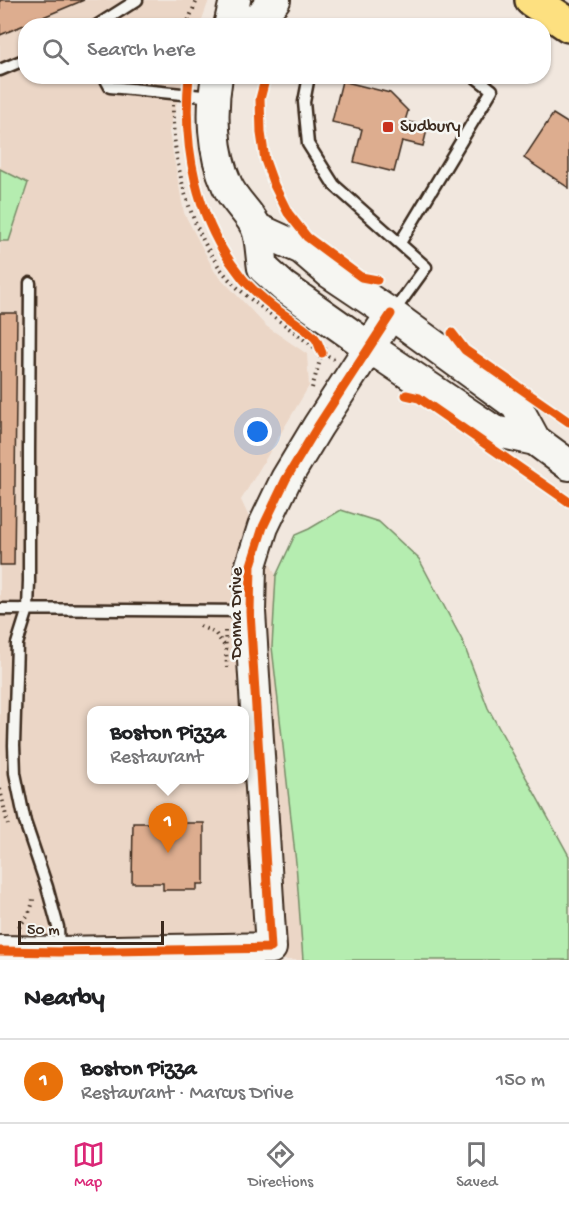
<!DOCTYPE html>
<html lang="en">
<head>
<meta charset="utf-8">
<style>
	:root { --surface:#fff; --page:#f6f6f6; --text:#202124; --muted:#757577; --line:#e0e0e0; --accent:#db2777 }
	body { margin:0; font-family:"Gochi Hand",sans-serif; background:var(--page); color:var(--text) }
	.scale { position:absolute; left:18px; bottom:15px; width:146px; box-sizing:border-box; padding-left:6px; border:3px solid #3b2a1e; border-top:0; font-size:16px; line-height:21px; white-space:nowrap; color:#3b2a1e; -webkit-text-stroke:4px #f6f6f2; paint-order:stroke }
	.you { position:absolute; left:258px; top:432px; width:21px; height:21px; margin:-15px; border:4px solid #fff; border-radius:50%; background:#1a73e8; box-shadow:0 0 0 9px #1a73e833 }
	.badge { display:grid; place-items:center; width:39px; height:39px; border-radius:50%; background:var(--accent); color:#fff; font-size:20px; font-weight:700 }
	.pin { position:absolute; translate:-50% -50px; filter:drop-shadow(0 2px 3px #0008) }
	.pin::after { content:''; position:absolute; top:32px; width:21px; height:18px; background:inherit; clip-path:polygon(0 0,100% 0,50% 100%) }
	.popup { position:absolute; left:87px; top:706px; width:162px; height:78px; box-sizing:border-box; display:grid; place-content:center; border-radius:12px; background:var(--surface); filter:drop-shadow(0 2px 4px #0005); font-size:20px; white-space:nowrap; color:var(--muted) }
	.popup b { font-size:22px; color:var(--text) }
	.popup::after { content:''; position:absolute; left:50%; top:100%; margin-left:-12px; border:12px solid transparent; border-top-color:var(--surface) }
	.list { margin:0; padding:0; list-style:none }
	h2 { display:flex; justify-content:space-between; align-items:center; height:78px; margin:0; padding:0 24px; font-size:26px }
	h2 small { font-size:20px; font-weight:400; color:var(--muted) }
	.list li { display:grid; grid-template-columns:39px 1fr auto; gap:18px; align-items:center; box-sizing:border-box; height:84px; padding:0 24px; border-top:2px solid var(--line) }
	.list b { display:block; font-size:22px; white-space:nowrap }
	.list p { margin:0; font-size:20px; white-space:nowrap; color:var(--muted) }
	.list em { font-size:20px; font-style:normal; color:var(--muted) }
	.icon { flex:none; width:33px; height:33px; fill:none; stroke:currentColor; stroke-width:2; stroke-linecap:round; stroke-linejoin:round }
	.map { position:relative; flex:none; width:569px; height:960px; overflow:hidden }
	.search { position:absolute; background:var(--surface); box-shadow:0 2px 4px #0004; left:18px; right:18px; top:18px; height:66px; display:flex; align-items:center; gap:15px; box-sizing:border-box; padding:0 21px; border-radius:24px; color:var(--muted); font-size:22px }
	.sheet { height:162px; background:var(--surface) }
	nav { display:flex; justify-content:space-around; align-items:center; box-sizing:border-box; height:84px; border-top:2px solid var(--line); background:var(--surface); font-size:16px; color:var(--muted) }
	nav a { display:grid; justify-items:center; gap:3px }
	nav .on { color:var(--accent) }
	.map>svg:first-child { display:block }
	.built { fill:#ebd6c6; fill-rule:evenodd }
	.green { fill:#b5edb0; stroke:#788c67; stroke-width:1.5 }
	.building { fill:#ddad8f; stroke:#3b2a1e; stroke-width:1.5 }
	.lines { fill:none; stroke-linecap:round; stroke-linejoin:round }
	.lane-casing { stroke:#3b2a1e; stroke-width:15 }
	.secondary-casing { stroke:#3b2a1e; stroke-width:34 }
	.primary-casing { stroke:#3b2a1e; stroke-width:38 }
	.path { stroke:#3b2a1e; stroke-width:4; stroke-dasharray:1.5 4.5; stroke-linecap:butt }
	.lane { stroke:#f6f6f2; stroke-width:10 }
	.secondary { stroke:#f6f6f2; stroke-width:30 }
	.primary { stroke:#fde080; stroke-width:33 }
	.cycleway-casing { stroke:#f6f6f2; stroke-width:13 }
	.cycleway { stroke:#e8590c; stroke-width:9 }
	.poi-dot { fill:#c8321e; stroke:#f6f6f2; stroke-width:2 }
	.labels { text-anchor:middle; dominant-baseline:central; stroke-width:5; stroke-linejoin:round; paint-order:stroke }
	.poi-label { font-size:18px; fill:#3b2a1e; stroke:#f6f6f2; text-anchor:start }
	.street-label { font-size:18px; fill:#3b2a1e; stroke:#f6f6f2 }
</style>
</head>
<body>
<div class="map">
<svg width="569" height="960" viewBox="0 0 569 960">
	<rect width="100%" height="100%" fill="#f1e7de"/>
	<filter id="ink" filterUnits="userSpaceOnUse"><feTurbulence type="fractalNoise" baseFrequency=".0167" numOctaves="2"/><feDisplacementMap in="SourceGraphic" scale="12" xChannelSelector="R" yChannelSelector="G"/><feConvolveMatrix kernelMatrix="1 2 1 2 8 2 1 2 1" color-interpolation-filters="sRGB"/></filter>
	<g filter="url(#ink)">
		<path class="built" d="M 0,0 L 209,0 L 200,25 L 26,26 L 26,76 L 184,77 L 169,132 L 184,213 L 215,272 L 266,326 L 307,354 L 309,386 L 241,500 L 276,576 L 272,647 L 296,863 L 303,960 L 0,960 L 0,241 L 9,241 L 28,184 L 0,169 ZM 92,710 L 244,710 L 244,780 L 92,780 Z"/>
		<path class="green" d="M 0,169 L 28,183 L 9,241 L 0,241 Z
			M 341,510 L 379,522 L 419,559 L 462,640 L 488,708 L 569,856 L 569,960 L 303,960 L 296,863 L 272,647 L 276,576 L 295,535 L 309,529 Z"/>
		<path class="building" d="M 0,0 L 84,0 L 0,35 Z
			M 342,81 L 390,93 L 408,111 L 405,121 L 422,125 L 427,130 L 423,146 L 402,141 L 394,172 L 354,162 L 362,129 L 332,122 Z
			M 553,114 L 569,124 L 569,188 L 524,158 Z
			M 0,313 L 17,313 L 14,565 L 0,565 Z
			M 133,823 L 204,823 L 204,884 L 197,884 L 197,890 L 163,890 L 163,883 L 132,883 Z"/>
		<g class="lines">
			<g class="lane-casing">
				<path id="lane" d="M 96,26 L 137,0
					M 0,70 L 26,59
					M 104,76 L 110,87 L 213,97
					M 309,76 L 304,102 L 308,144 L 334,185 L 426,267 L 392,314
					M 400,243 L 492,90 L 474,76
					M 30,283 L 29,449 L 29,581 L 28,609 L 17,644 L 14,745 L 15,773 L 25,822 L 47,887 L 58,927 L 59,950
					M 0,609 L 249,611"/>
			</g>
			<g class="secondary-casing">
				<path id="secondary" d="M 229,26 L 235,0
					M 251,26 L 275,0
					M 217,76 C 211,111 212,152 227,185 C 234,201 249,212 256,227 C 261,237 261,257 263,268 L 284,287 L 369,347 L 494,431 L 535,440 L 569,465
					M 258,229 L 302,249 L 330,273 L 391,314 L 516,405 L 535,440
					M 0,951 L 59,952 L 271,948 L 250,612 L 251,565 L 263,527 L 286,479 L 318,426 L 391,314"/>
			</g>
			<g class="primary-casing">
				<path id="primary" d="M 532,0 L 569,25"/>
			</g>
			<path class="path" d="M 186,26 L 197,0
				M 173,105 C 171,159 191,236 228,278 C 242,294 260,306 277,319 C 292,330 307,342 322,353 L 334,359
				M 312,388 L 322,353 L 327,345
				M 200,626 L 215,633 L 224,645
				M 225,631 L 227,668
				M 0,789 L 8,825
				M 19,927 C 26,918 33,909 33,897"/>
			<use href="#lane" class="lane"/>
			<use href="#secondary" class="secondary"/>
			<use href="#primary" class="primary"/>
			<g class="cycleway-casing">
				<path id="cycleway" d="M 189,76 C 182,146 196,220 240,275 C 247,285 257,293 266,301 C 281,314 299,323 314,337 C 318,340 319,347 322,353
					M 266,76 L 260,99 L 261,133 L 265,160 L 274,185 L 288,213 L 307,237 L 361,277 L 377,280
					M 452,333 L 465,350 L 569,422
					M 406,395 L 419,398 L 569,502
					M 0,951 L 59,952 L 271,948 L 250,612 L 251,565 L 263,527 L 286,479 L 318,426 L 391,314"/>
			</g>
			<use href="#cycleway" class="cycleway"/>
		</g>
	</g>
	<rect class="poi-dot" x="382" y="121" width="12" height="12" rx="3"/>
	<g class="labels">
		<g class="poi-label">
			<text x="400" y="127">Sudbury</text>
		</g>
		<g class="street-label">
			<text transform="translate(237 613) rotate(-90)">Donna Drive</text>
		</g>
	</g>
</svg>
<div class="scale">50 m</div>
<div class="you"></div>
<div class="pin badge" style="left:168px;top:853px;background:#e8710a">1</div>
<div class="popup"><b>Boston Pizza</b>Restaurant</div>
<div class="search"><svg class="icon" aria-label="search" viewBox="0 0 24 24"><circle cx="10" cy="10" r="6"/><path d="M15 15l6 6"/></svg>Search here</div>
</div>
<section class="sheet">
<h2>Nearby<small></small></h2>
<ul class="list">
<li><span class="badge" style="background:#e8710a">1</span><div><b>Boston Pizza</b><p>Restaurant · Marcus Drive</p></div><em>150 m</em></li>
</ul>
</section>
<nav>
<a class="on"><svg class="icon" aria-label="map" viewBox="0 0 24 24"><path d="M3 6l6-2 6 2 6-2v14l-6 2-6-2-6 2zM9 4v14M15 6v14"/></svg>Map</a>
<a><svg class="icon" aria-label="directions" viewBox="0 0 24 24"><path d="M12 3l9 9-9 9-9-9zM9 14v-3h6M13 9l2 2-2 2"/></svg>Directions</a>
<a><svg class="icon" aria-label="saved" viewBox="0 0 24 24"><path d="M7 4h10v16l-5-4-5 4z"/></svg>Saved</a>
</nav>
</body>
</html>
